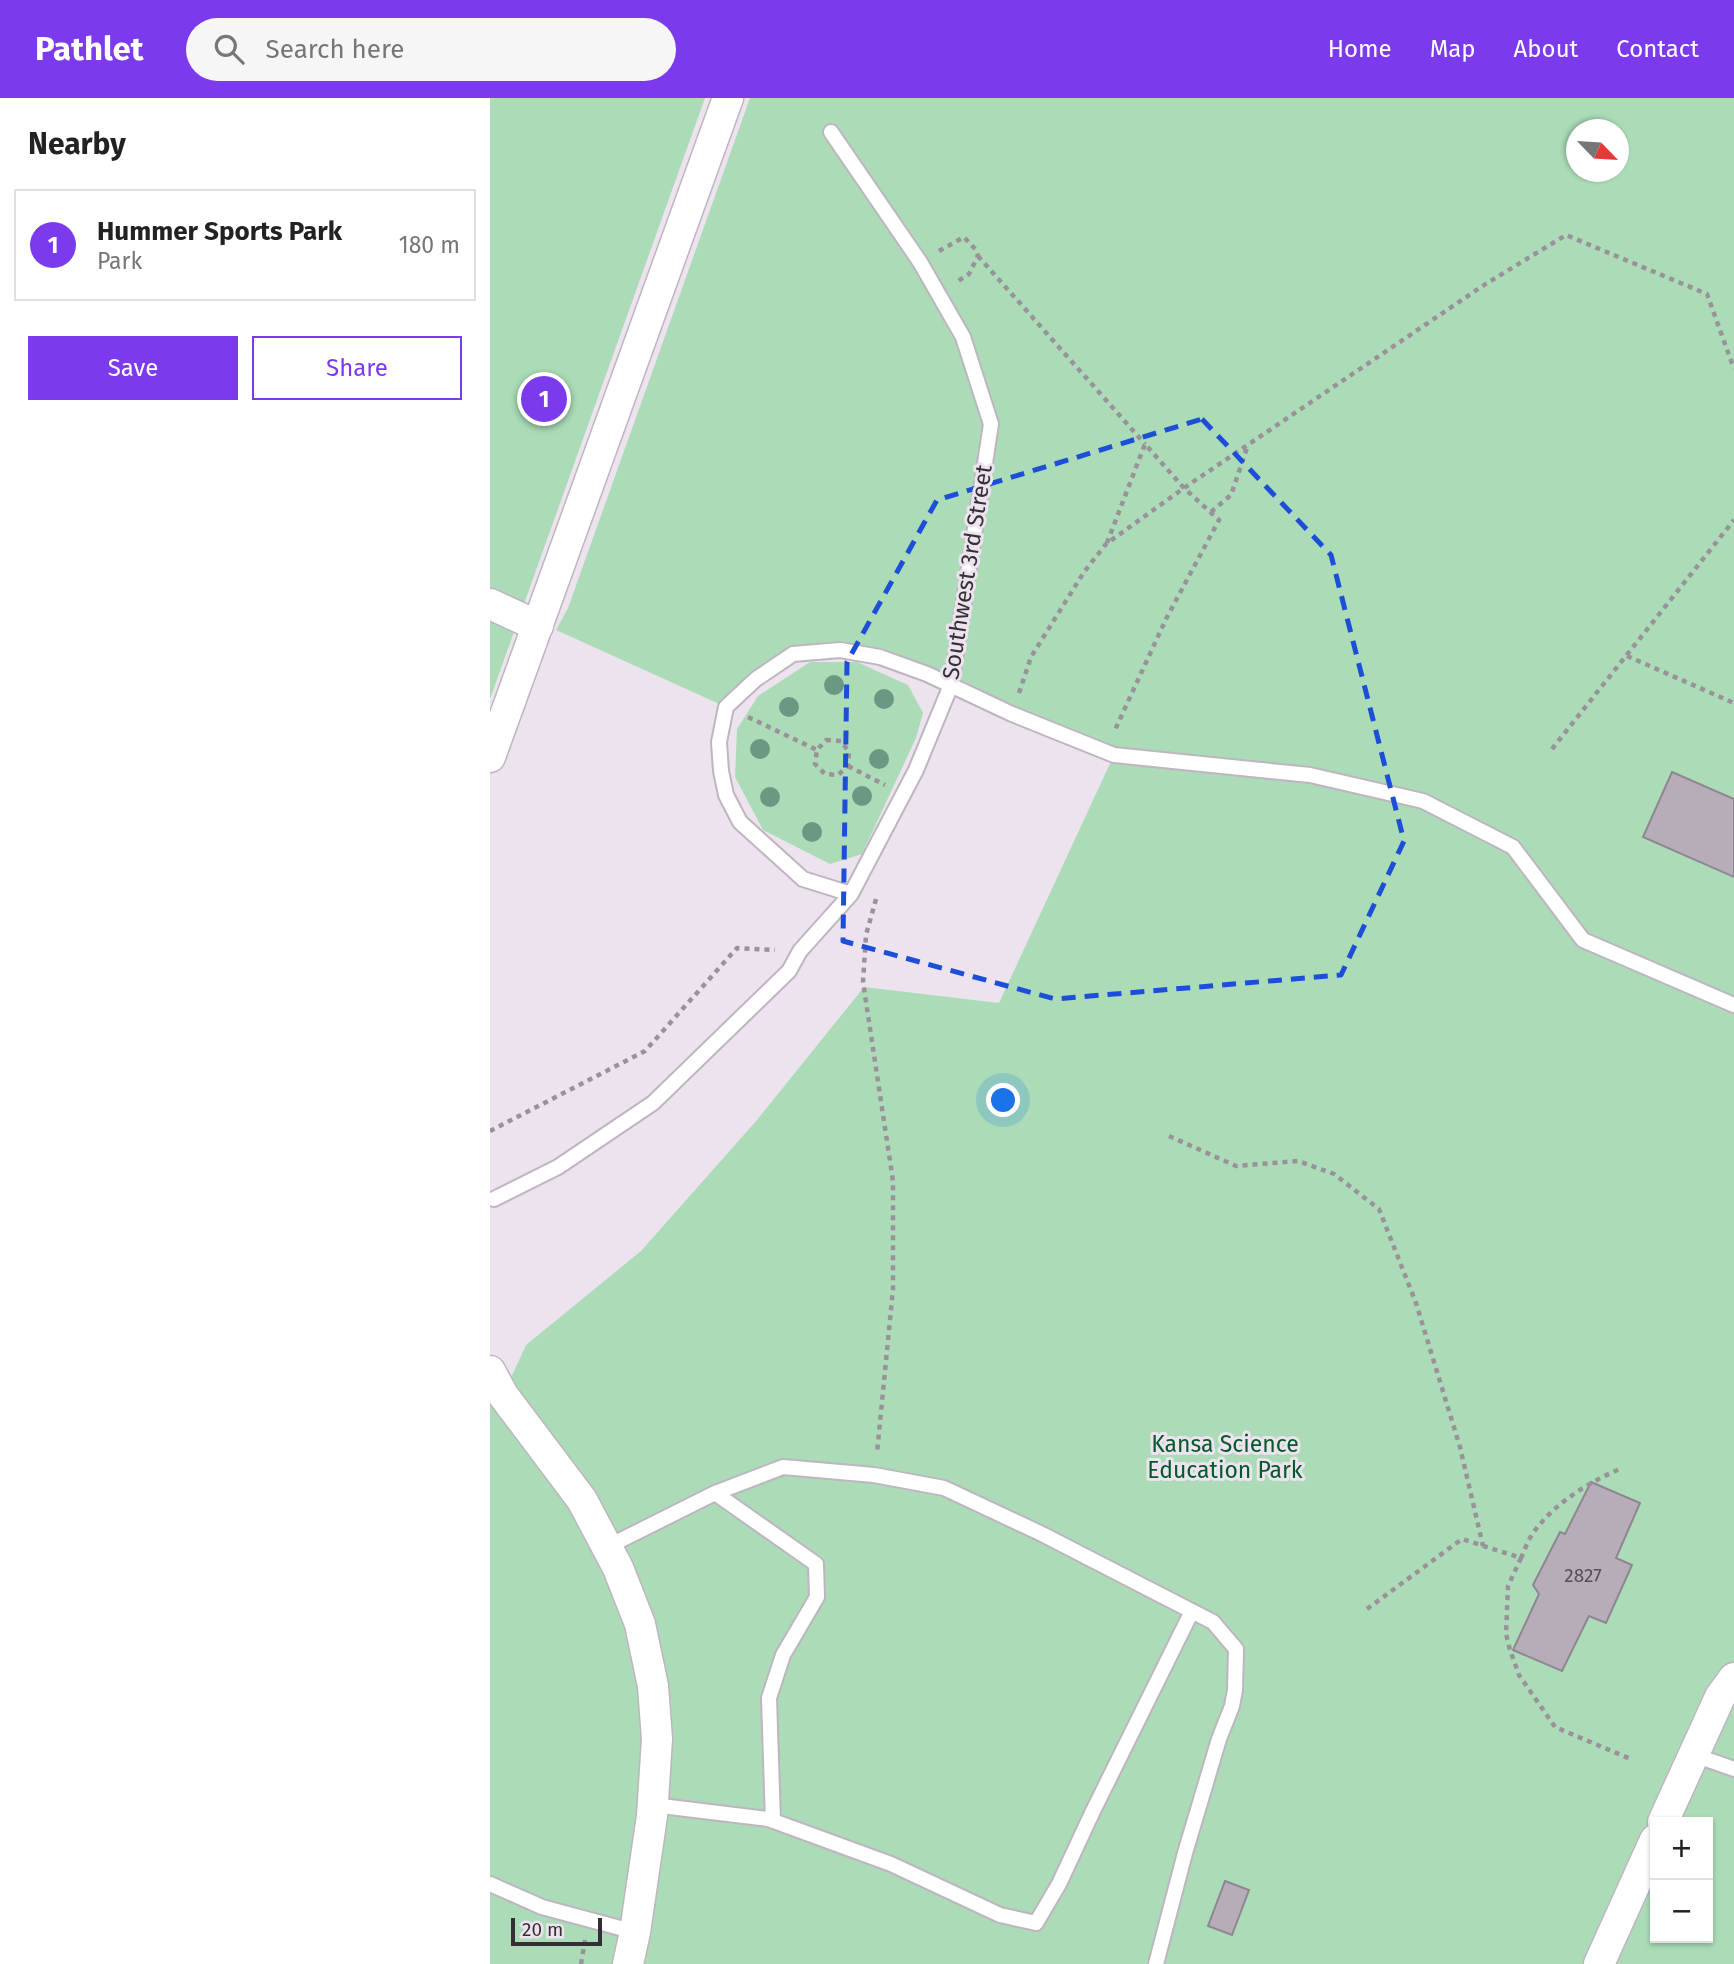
<!DOCTYPE html>
<html lang="en">
<head>
<meta charset="utf-8">
<style>
	:root { --surface:#fff; --page:#f6f6f6; --text:#222; --muted:#767676; --line:#e0e0e0; --accent:#7c3aed }
	body { margin:0; font-family:"Fira Sans",sans-serif; background:var(--page); color:var(--text) }
	.controls { position:absolute; right:21px; bottom:21px; display:grid; overflow:hidden; border-radius:0px; box-shadow:0 2px 5px #0004 }
	.controls button { width:63px; height:63px; display:grid; place-items:center; padding:0; border:0; border-bottom:2px solid var(--line); background:var(--surface); color:var(--text); font:35px sans-serif }
	.compass { position:absolute; left:1076px; top:21px; width:63px; height:63px; border-radius:50%; background:var(--surface); box-shadow:0 2px 5px #0004; rotate:115deg }
	.scale { position:absolute; left:21px; bottom:18px; width:91px; box-sizing:border-box; padding-left:7px; border:4px solid #332f34; border-top:0; font-size:19px; line-height:24px; white-space:nowrap; color:#332f34; -webkit-text-stroke:5px #ede3ef; paint-order:stroke }
	.you { position:absolute; left:514px; top:1003px; width:24px; height:24px; margin:-18px; border:5px solid #fff; border-radius:50%; background:#1a73e8; box-shadow:0 0 0 10px #1a73e833 }
	.badge { display:grid; place-items:center; width:46px; height:46px; border-radius:50%; background:var(--accent); color:#fff; font-size:23px; font-weight:700 }
	.pin { position:absolute; translate:-50% -50%; border:4px solid #fff; box-shadow:0 2px 7px #0006 }
	.list { margin:0; padding:0; list-style:none }
	h2 { display:flex; justify-content:space-between; align-items:center; height:91px; margin:0; padding:0 28px; font-size:30px }
	h2 small { font-size:23px; font-weight:400; color:var(--muted) }
	.list li { display:grid; grid-template-columns:46px 1fr auto; gap:21px; align-items:center; box-sizing:border-box; height:112px; margin:0 14px 14px; padding:0 14px; border:2px solid var(--line); border-radius:0px }
	.list b { display:block; font-size:26px; white-space:nowrap }
	.list p { margin:0; font-size:23px; white-space:nowrap; color:var(--muted) }
	.list em { font-size:23px; font-style:normal; color:var(--muted) }
	.actions { display:flex; gap:14px; padding:21px 28px }
	.actions a { flex:1; padding:16px 0; border:2px solid var(--accent); border-radius:0px; text-align:center; font-size:24px; color:var(--accent) }
	.actions .main { background:var(--accent); color:#fff }
	.icon { flex:none; width:38px; height:38px; fill:none; stroke:currentColor; stroke-width:2; stroke-linecap:round; stroke-linejoin:round }
	.map { position:relative; flex:none; width:1244px; height:1866px; overflow:hidden }
	header { display:flex; align-items:center; gap:42px; box-sizing:border-box; height:98px; padding:0 35px; background:var(--accent); color:#fff }
	header strong { font-size:33px }
	nav { display:flex; gap:38px; margin-inline-start:auto; font-size:24px }
	.search { width:490px; height:63px; background:var(--page); display:flex; align-items:center; gap:18px; box-sizing:border-box; padding:0 24px; border-radius:38px; color:var(--muted); font-size:26px }
	main { display:flex }
	aside { flex:1; background:var(--surface) }
	.map>svg:first-child { display:block }
	.green { fill:#abdcb7; fill-rule:evenodd }
	.building { fill:#b7adb9; stroke:#8f8691; stroke-width:2 }
	.lines { fill:none; stroke-linecap:round; stroke-linejoin:round }
	.lane-casing { stroke:#beb5c0; stroke-width:18 }
	.street-casing { stroke:#beb5c0; stroke-width:33 }
	.path { stroke:#99929b; stroke-width:4.5; stroke-dasharray:5 5; stroke-linecap:butt }
	.lane { stroke:#fff; stroke-width:14 }
	.street { stroke:#fff; stroke-width:30 }
	.tree { fill:#6c9883 }
	.marked { fill:none; stroke:#1d4ed8; stroke-width:5; stroke-dasharray:14 9; stroke-linejoin:round }
	.labels { text-anchor:middle; dominant-baseline:central; stroke-width:6; stroke-linejoin:round; paint-order:stroke }
	.number-label { font-size:19px; fill:#544e55 }
	.street-label { font-size:23px; fill:#332f34; stroke:#ede3ef }
	.park-label { font-size:23px; fill:#025a2b; stroke:#ede3ef }
</style>
</head>
<body>
<header>
<strong>Pathlet</strong>
<div class="search"><svg class="icon" aria-label="search" viewBox="0 0 24 24"><circle cx="10" cy="10" r="6"/><path d="M15 15l6 6"/></svg>Search here</div>
<nav><a>Home</a><a>Map</a><a>About</a><a>Contact</a></nav>
</header>
<main>
<aside>
<h2>Nearby<small></small></h2>
<ul class="list">
<li><span class="badge">1</span><div><b>Hummer Sports Park</b><p>Park</p></div><em>180 m</em></li>
</ul>
<div class="actions"><a class="main">Save</a><a>Share</a></div>
</aside>
<div class="map">
<svg width="1244" height="1866" viewBox="0 0 1244 1866">
	<rect width="100%" height="100%" fill="#ede3ef"/>
	<path class="green" d="M 0,0 L 215,0 L 0,601 Z
		M 260,0 L 1244,0 L 1244,1866 L 0,1866 L 0,1288 L 13,1297 L 36,1247 L 151,1153 L 267,1022 L 374,889 L 509,905 L 624,657 L 390,559 L 303,556 L 236,609 L 66,532 L 78,510 ZM 1086,32 L 1128,32 L 1128,74 L 1086,74 ZM 1165,1724 L 1218,1724 L 1218,1840 L 1165,1840 Z
		M 320,564 L 367,564 L 418,587 L 433,615 L 426,640 L 372,756 L 340,766 L 273,732 L 245,679 L 247,631 L 268,598 Z"/>
	<path class="building" d="M 1182,674 L 1244,701 L 1244,779 L 1153,739 Z
		M 1101,1384 L 1150,1405 L 1126,1460 L 1142,1467 L 1116,1525 L 1099,1518 L 1072,1573 L 1023,1552 L 1049,1496 L 1043,1487 L 1070,1434 L 1075,1436 Z
		M 735,1783 L 759,1792 L 742,1837 L 718,1828 Z"/>
	<g class="lines">
		<g class="lane-casing">
			<path id="lane" d="M 361,796 L 313,781 L 250,724 L 236,697 L 231,673 L 229,644 L 236,609 L 266,581 L 303,556 L 350,552 L 390,559 L 437,576 L 522,616 L 624,657 L 820,677 L 933,703 L 1023,749 L 1093,842 L 1244,907
				M 4,1101 L 68,1069 L 163,1005 L 299,873 L 310,853 L 361,796 L 426,672 L 461,587 L 501,326 L 473,239 L 430,164 L 341,34
				M 225,1395 L 326,1466 L 327,1499 L 293,1557 L 279,1600 L 283,1723
				M 117,1449 L 225,1395 L 293,1369 L 384,1377 L 454,1390 L 552,1436 L 723,1524 L 746,1551 L 745,1592 L 742,1608 L 729,1641 L 695,1755 L 666,1866
				M 1204,1657 L 1244,1671
				M 163,1707 L 278,1721 L 401,1766 L 510,1817 L 546,1825 L 569,1786 L 603,1713 L 702,1513
				M 0,1786 L 52,1809 L 145,1834"/>
		</g>
		<g class="street-casing">
			<path id="street" d="M 0,506 L 48,528
				M 0,659 L 238,0
				M 0,1273 L 13,1297 L 92,1402 L 128,1470 L 150,1526 L 163,1588 L 167,1641 L 162,1718 L 145,1834 L 138,1866
				M 1173,1724 L 1230,1599 L 1244,1580
				M 1109,1866 L 1165,1742"/>
		</g>
		<path class="path" d="M 449,153 L 474,139 L 486,152 L 488,158 L 479,176 L 465,185
			M 488,158 L 655,346
			M 721,414 L 741,397 L 758,347
			M 617,445 L 655,346 L 694,390 L 729,422 L 676,521 L 624,634
			M 1137,558 L 1244,605
			M 529,595 L 541,559 L 594,474 L 616,446 L 694,390 L 994,187 L 1076,137 L 1217,196 L 1244,271
			M 258,619 L 327,652
			M 336,642 L 351,643 L 359,654 L 358,668 L 348,677 L 335,676 L 325,666 L 327,652 Z
			M 1062,651 L 1244,422
			M 358,668 L 395,687
			M 386,801 L 376,837 L 373,884 L 403,1083 L 403,1191 L 387,1355
			M 0,1033 L 155,953 L 247,850 L 285,852
			M 679,1038 L 746,1068 L 808,1063 L 844,1076 L 889,1111 L 926,1205 L 970,1349 L 993,1448
			M 1031,1460 C 1035,1451 1039,1439 1046,1431 C 1067,1404 1099,1384 1130,1371
			M 877,1511 L 972,1441 L 1031,1460 L 1018,1488 L 1016,1536 L 1020,1552 L 1029,1577 L 1065,1629 L 1143,1662
			M 91,1866 L 95,1842"/>
		<use href="#lane" class="lane"/>
		<use href="#street" class="street"/>
	</g>
	<g class="tree">
		<circle cx="344" cy="587" r="10"/>
		<circle cx="394" cy="601" r="10"/>
		<circle cx="299" cy="609" r="10"/>
		<circle cx="270" cy="651" r="10"/>
		<circle cx="389" cy="661" r="10"/>
		<circle cx="372" cy="698" r="10"/>
		<circle cx="280" cy="699" r="10"/>
		<circle cx="322" cy="734" r="10"/>
	</g>
	<path class="marked" d="M 712,321 L 841,457 L 914,743 L 851,877 L 565,901 L 353,843 L 357,564 L 447,402 Z"/>
	<g class="labels">
		<g class="number-label">
			<text x="1093" y="1477">2827</text>
		</g>
		<g class="street-label">
			<text transform="translate(477 474) rotate(-81)">Southwest 3rd Street</text>
		</g>
		<g class="park-label">
			<text x="735" y="1346">Kansa Science<tspan x="735" dy="26">Education Park</tspan></text>
		</g>
	</g>
</svg>
<div class="controls">
<button>+</button>
<button>−</button>
</div>
<svg class="compass" viewBox="-18 -18 36 36"><path d="M0-13l5 13h-10z" fill="#e53935"/><path d="M0 13l5-13h-10z" fill="#767676"/></svg>
<div class="scale">20 m</div>
<div class="you"></div>
<div class="pin badge" style="left:54px;top:301px">1</div>
</div>
</main>
</body>
</html>
